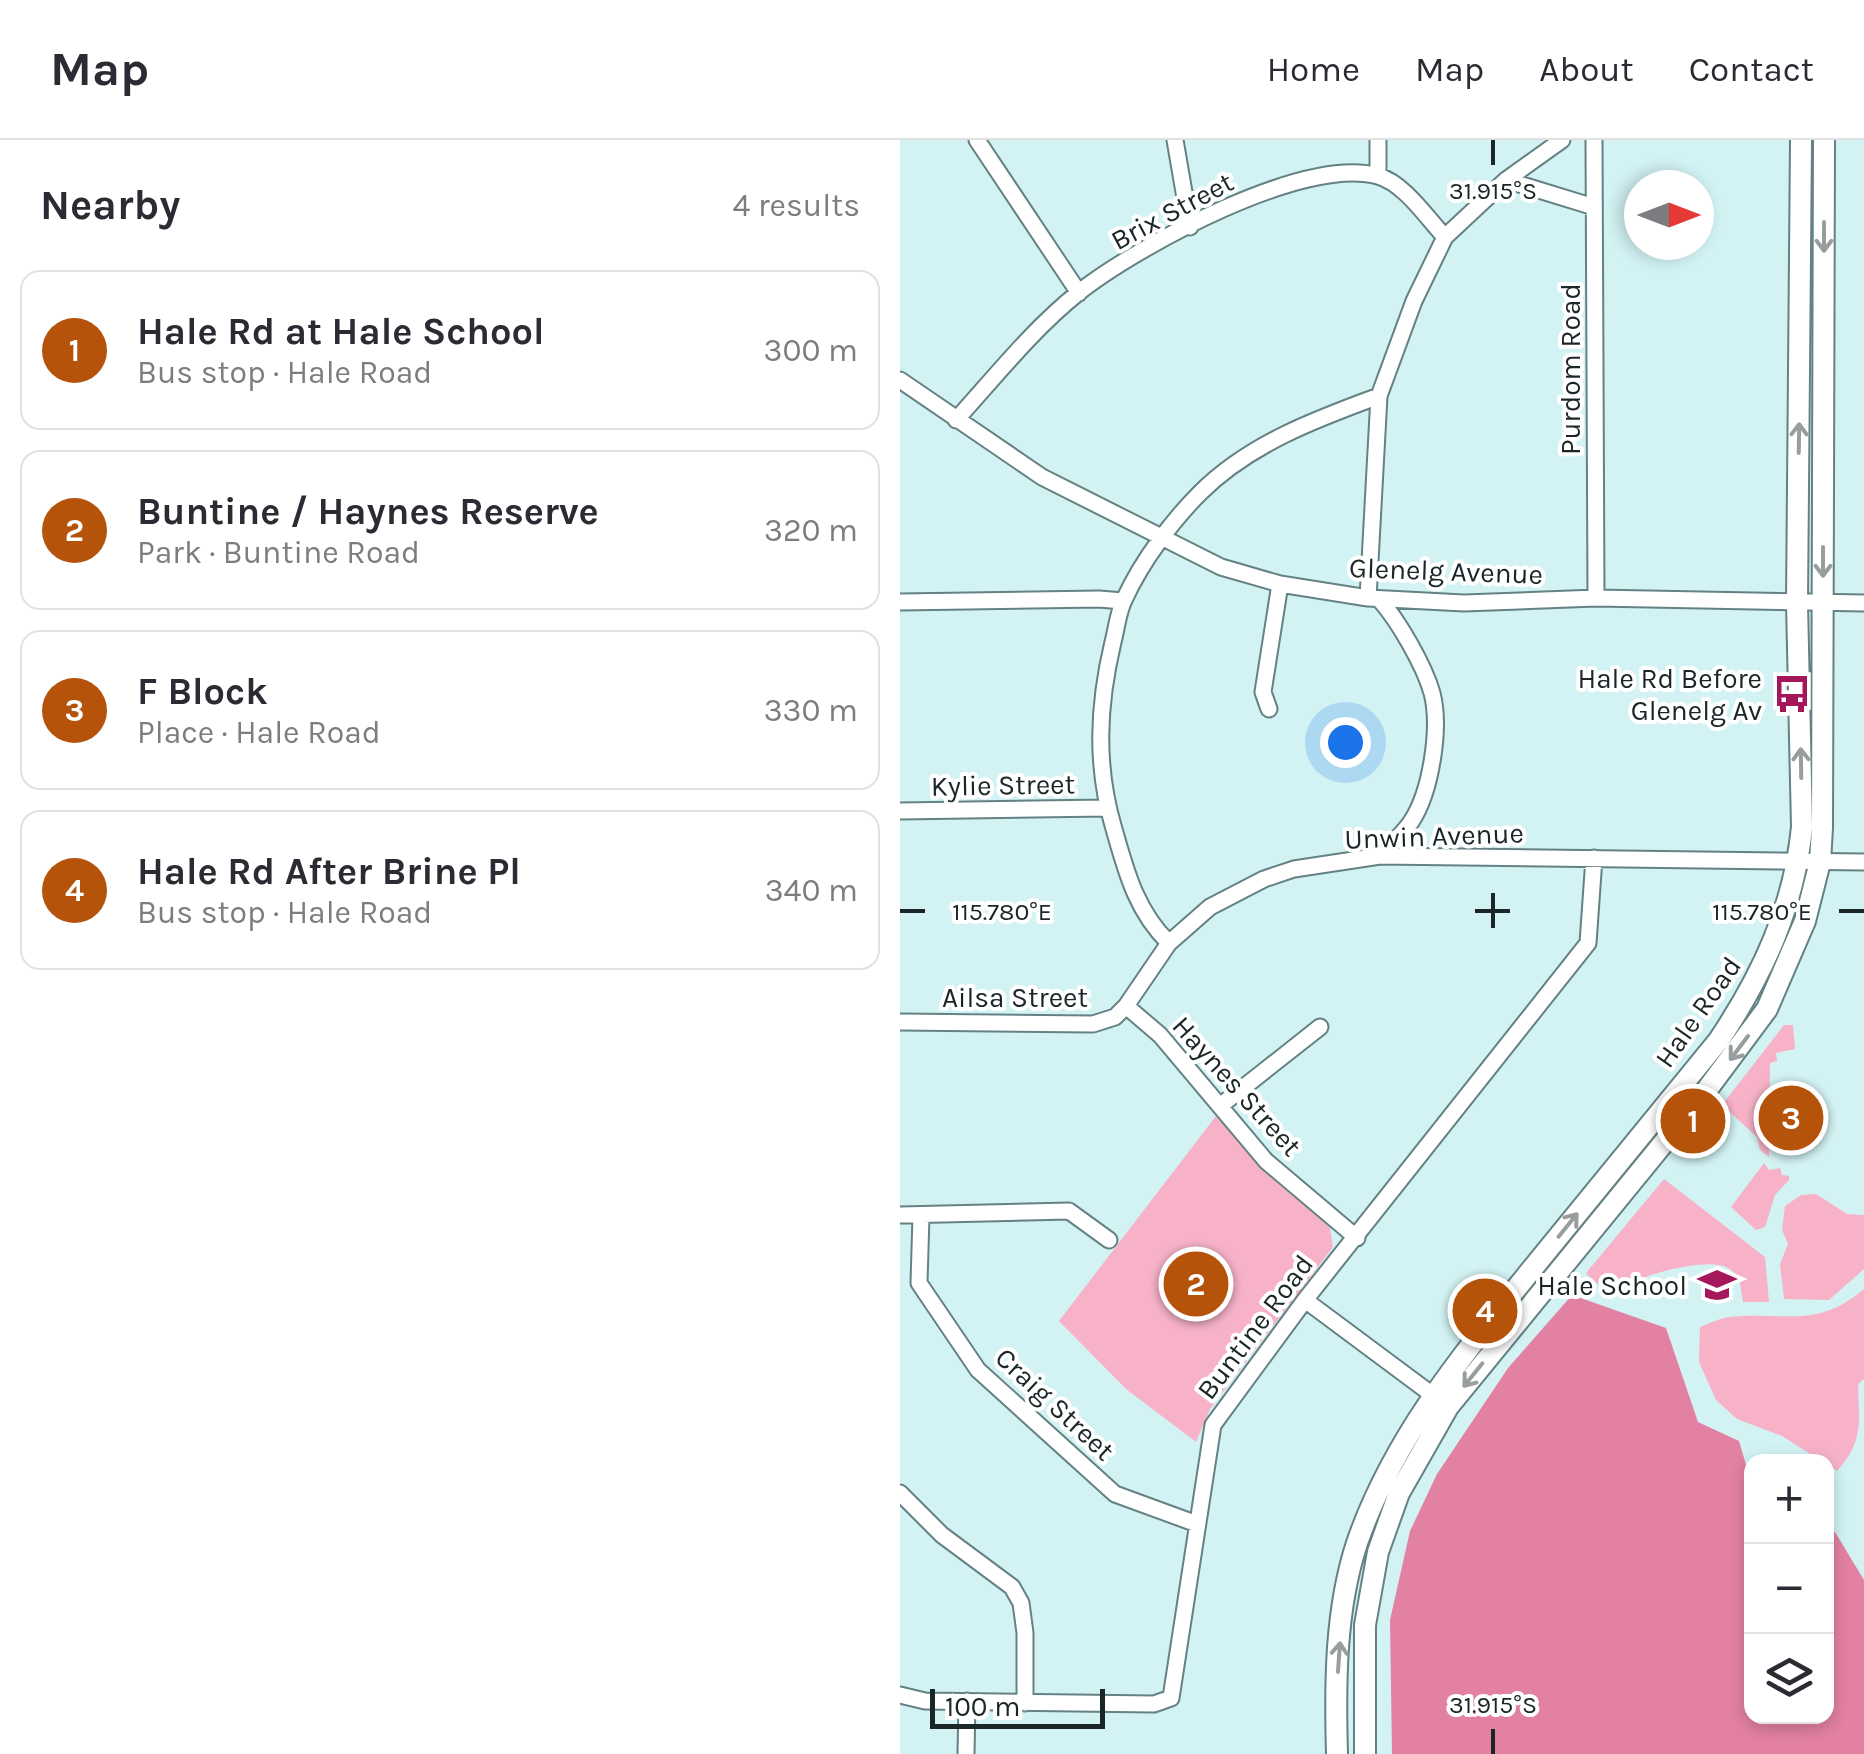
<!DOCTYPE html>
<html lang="en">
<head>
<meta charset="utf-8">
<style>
	:root { --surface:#fff; --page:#f7f7f7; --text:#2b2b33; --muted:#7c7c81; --line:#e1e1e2; --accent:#b45309 }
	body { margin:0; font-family:Karla,sans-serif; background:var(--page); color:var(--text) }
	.controls { position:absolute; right:30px; bottom:30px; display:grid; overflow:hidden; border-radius:20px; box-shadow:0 5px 15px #0003 }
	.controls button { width:90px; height:90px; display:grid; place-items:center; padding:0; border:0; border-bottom:2px solid var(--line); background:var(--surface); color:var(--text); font:50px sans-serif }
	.compass { position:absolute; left:724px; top:30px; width:90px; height:90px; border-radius:50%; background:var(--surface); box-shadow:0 5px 15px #0003; rotate:90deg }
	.scale { position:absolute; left:30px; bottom:25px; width:175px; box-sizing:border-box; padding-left:10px; border:5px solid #1a2627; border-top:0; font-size:28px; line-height:35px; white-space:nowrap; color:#1a2627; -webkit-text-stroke:8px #fff; paint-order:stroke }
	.you { position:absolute; left:445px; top:602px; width:35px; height:35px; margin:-25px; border:8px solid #fff; border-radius:50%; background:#1a73e8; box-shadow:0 0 0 15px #1a73e833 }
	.badge { display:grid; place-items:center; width:65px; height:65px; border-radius:50%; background:var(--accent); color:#fff; font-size:32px; font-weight:700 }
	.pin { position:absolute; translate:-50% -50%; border:5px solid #fff; box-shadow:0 2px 10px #0006 }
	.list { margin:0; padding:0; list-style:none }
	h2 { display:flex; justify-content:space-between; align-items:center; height:130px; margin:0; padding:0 40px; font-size:42px }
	h2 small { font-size:32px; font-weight:400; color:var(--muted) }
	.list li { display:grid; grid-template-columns:65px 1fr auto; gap:30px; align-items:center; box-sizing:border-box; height:160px; margin:0 20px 20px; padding:0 20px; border:2px solid var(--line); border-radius:20px }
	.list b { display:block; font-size:38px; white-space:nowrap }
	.list p { margin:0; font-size:32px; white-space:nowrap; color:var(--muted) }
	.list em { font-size:32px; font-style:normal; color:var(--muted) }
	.icon { flex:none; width:55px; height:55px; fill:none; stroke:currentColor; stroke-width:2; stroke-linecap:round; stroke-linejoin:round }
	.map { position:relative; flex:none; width:964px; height:1614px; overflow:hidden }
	header { display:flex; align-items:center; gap:60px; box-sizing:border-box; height:140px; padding:0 50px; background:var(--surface); border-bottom:2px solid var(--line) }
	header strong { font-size:48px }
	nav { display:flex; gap:55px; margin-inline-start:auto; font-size:35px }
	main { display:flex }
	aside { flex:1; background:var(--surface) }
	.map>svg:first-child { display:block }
	.green { fill:#f7b2c7 }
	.forest { fill:#e381a3 }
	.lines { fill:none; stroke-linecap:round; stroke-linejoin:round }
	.minor-casing { stroke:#648183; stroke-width:19 }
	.major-casing { stroke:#648183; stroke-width:24 }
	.minor { stroke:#fff; stroke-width:15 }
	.major { stroke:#fff; stroke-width:20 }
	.oneway { stroke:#989d9e }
	.ticks { fill:none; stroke:#1a2627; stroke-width:4 }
	.labels { text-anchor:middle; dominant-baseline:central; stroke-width:8; stroke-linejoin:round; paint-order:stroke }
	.street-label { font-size:28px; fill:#1a2627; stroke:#fff }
	.poi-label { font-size:28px; fill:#1a2627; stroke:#fff; text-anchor:end }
	.ticks-label { font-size:25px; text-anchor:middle; fill:#1a2627; stroke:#fff; stroke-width:8; stroke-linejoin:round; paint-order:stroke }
</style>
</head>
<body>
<header>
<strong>Map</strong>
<nav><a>Home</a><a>Map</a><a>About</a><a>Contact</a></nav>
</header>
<main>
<aside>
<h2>Nearby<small>4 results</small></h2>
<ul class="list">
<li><span class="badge">1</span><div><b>Hale Rd at Hale School</b><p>Bus stop · Hale Road</p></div><em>300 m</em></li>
<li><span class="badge">2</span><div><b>Buntine / Haynes Reserve</b><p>Park · Buntine Road</p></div><em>320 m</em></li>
<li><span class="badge">3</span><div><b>F Block</b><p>Place · Hale Road</p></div><em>330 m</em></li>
<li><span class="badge">4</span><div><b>Hale Rd After Brine Pl</b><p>Bus stop · Hale Road</p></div><em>340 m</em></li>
</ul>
</aside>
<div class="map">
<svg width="964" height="1614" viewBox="0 0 964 1614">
	<rect width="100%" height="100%" fill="#d2f2f4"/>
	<path class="green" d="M 884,885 L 893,885 L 895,909 L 876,913 L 877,921 L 870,923 L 869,1017 L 860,1010 L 857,997 L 822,965 Z
		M 316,976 L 430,1088 L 433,1107 L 310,1269 L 296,1302 L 226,1249 L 159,1181 Z
		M 864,1023 L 869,1030 L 880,1028 L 882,1035 L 889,1036 L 889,1040 L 875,1055 L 865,1087 L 856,1090 L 831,1067 Z
		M 764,1039 L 865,1117 L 869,1162 L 843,1162 L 839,1137 C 834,1133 831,1129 826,1127 C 803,1117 734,1137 715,1151 L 694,1142 L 686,1133 Z
		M 916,1054 L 947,1074 L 964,1075 L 964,1129 L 929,1160 L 884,1159 L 880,1124 L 888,1104 L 882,1090 L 885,1066 L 901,1055 Z
		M 964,1149 L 964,1239 L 958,1244 C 959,1282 964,1301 937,1331 L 926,1322 L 921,1321 L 882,1296 L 837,1279 L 816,1260 L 799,1222 L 800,1187 C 810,1183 821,1178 830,1177 C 884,1171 916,1190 964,1149 Z"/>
	<path class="forest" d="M 672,1155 L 766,1188 L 798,1282 L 839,1301 L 852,1345 L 852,1576 L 926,1576 L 927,1388 L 935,1392 L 964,1440 L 964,1614 L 492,1614 L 490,1480 L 510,1391 L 537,1334 L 608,1228 Z"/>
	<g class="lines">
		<g class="minor-casing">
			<path id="minor" d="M 77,0 L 179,153
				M 275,0 L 290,87
				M 478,0 L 478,36
				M 694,0 L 696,458
				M 606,40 L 694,67
				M 0,240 L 142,337 L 321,427 L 380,444 L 468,458 L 564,463 L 696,458 L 964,463
				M 56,280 C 95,237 133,189 178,153 C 236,107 404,15 478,36 C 504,43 527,78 545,97
				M 468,458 L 479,256 L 514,161 L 545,97 L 606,40 L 662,0
				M 479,459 C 498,480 524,525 532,553 C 541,588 531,652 511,682 C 503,694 490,705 480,716
				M 0,462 L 199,459 L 223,461
				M 369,569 L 363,552 L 380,444
				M 0,671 L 206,668
				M 269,803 C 236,771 226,731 214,689 C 195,626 198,565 213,502 C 217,487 218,471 225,458 C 242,421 272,381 300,353 C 349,304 416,279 479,256
				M 226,866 L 260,895 L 366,1021 L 457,1098
				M 0,882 L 193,884 L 215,877 L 226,866 L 269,803 L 310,767 L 364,739 L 394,729 L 480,716 L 964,722
				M 320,966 L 420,887
				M 0,1075 L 169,1071 L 209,1100
				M 21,1076 L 19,1143 L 78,1230 L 215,1354 L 297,1384
				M 405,1160 L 542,1262
				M 0,1353 L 42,1395 L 112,1447 L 121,1463 L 125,1493 L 125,1563
				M 0,1555 L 25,1561 L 254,1564 L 271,1558 L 313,1285 L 405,1160 L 688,803 L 694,718
				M 66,1614 L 67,1561"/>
		</g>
		<g class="major-casing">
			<path id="major" d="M 437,1614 C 435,1545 435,1470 457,1403 C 495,1293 569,1207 641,1118 C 700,1045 760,973 819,900 C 863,834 894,767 902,687 L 897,463 L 901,0
				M 465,1614 L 465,1485 L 478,1412 L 499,1353 L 548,1267 L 806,951 L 867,869 L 905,781 L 920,722 L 922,688 L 924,0"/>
		</g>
		<use href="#minor" class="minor"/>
		<use href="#major" class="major"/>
	</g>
	<defs><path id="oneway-shaft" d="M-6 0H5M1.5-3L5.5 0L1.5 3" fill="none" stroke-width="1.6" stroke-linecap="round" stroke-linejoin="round" transform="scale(2.5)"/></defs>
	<g class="oneway">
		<use href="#oneway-shaft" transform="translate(924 97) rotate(90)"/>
		<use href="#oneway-shaft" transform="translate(899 298) rotate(-89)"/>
		<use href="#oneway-shaft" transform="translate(923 422) rotate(90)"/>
		<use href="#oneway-shaft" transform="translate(901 623) rotate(-91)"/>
		<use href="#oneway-shaft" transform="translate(839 908) rotate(127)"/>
		<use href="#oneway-shaft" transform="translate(668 1085) rotate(-51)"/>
		<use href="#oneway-shaft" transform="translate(573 1235) rotate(129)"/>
		<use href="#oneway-shaft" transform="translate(439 1517) rotate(-86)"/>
	</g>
	<path class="ticks" d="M 593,0 L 593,25M 593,753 L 593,788M 0,771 L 25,771M 575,771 L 610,771M 939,771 L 964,771M 593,1589 L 593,1614"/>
	<defs>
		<g id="bus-bare" transform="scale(3)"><path d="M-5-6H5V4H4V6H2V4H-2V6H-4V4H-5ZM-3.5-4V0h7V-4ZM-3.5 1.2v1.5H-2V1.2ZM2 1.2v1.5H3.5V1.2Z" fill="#a5175b" stroke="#fff" stroke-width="2.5" paint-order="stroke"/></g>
		<g id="school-bare" transform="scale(3)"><path d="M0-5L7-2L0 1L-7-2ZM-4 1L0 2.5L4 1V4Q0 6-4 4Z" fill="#a5175b" stroke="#fff" stroke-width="2.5" paint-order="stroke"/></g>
	</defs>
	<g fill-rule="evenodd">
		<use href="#bus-bare" x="892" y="554"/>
		<use href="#school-bare" x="817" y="1145"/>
	</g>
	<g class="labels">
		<g class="street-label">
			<text transform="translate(272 71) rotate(-28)">Brix Street</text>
			<text transform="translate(670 229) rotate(-90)">Purdom Road</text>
			<text transform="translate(546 431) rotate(2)">Glenelg Avenue</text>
			<text transform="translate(103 645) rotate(-1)">Kylie Street</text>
			<text transform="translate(534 696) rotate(-2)">Unwin Avenue</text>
			<text x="115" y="857">Ailsa Street</text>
			<text transform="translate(798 872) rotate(-55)">Hale Road</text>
			<text transform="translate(337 946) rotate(48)">Haynes Street</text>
			<text transform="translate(355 1187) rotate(-53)">Buntine Road</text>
			<text transform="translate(155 1264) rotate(43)">Craig Street</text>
		</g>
		<g class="poi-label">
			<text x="862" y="538">Hale Rd Before<tspan x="862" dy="32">Glenelg Av</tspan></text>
			<text x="787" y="1145">Hale School</text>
		</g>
	</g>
	<g class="ticks-label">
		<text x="593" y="59">31.915°S</text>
		<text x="102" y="780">115.780°E</text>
		<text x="862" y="780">115.780°E</text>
		<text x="593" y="1573">31.915°S</text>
	</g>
</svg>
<div class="controls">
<button>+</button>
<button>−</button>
<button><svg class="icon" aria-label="layers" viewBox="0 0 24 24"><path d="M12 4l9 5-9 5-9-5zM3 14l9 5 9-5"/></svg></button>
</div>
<svg class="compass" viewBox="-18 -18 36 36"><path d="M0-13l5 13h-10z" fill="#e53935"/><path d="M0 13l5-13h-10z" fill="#7c7c81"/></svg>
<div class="scale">100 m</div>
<div class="you"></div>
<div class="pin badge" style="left:793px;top:981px">1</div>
<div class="pin badge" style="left:296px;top:1144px">2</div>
<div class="pin badge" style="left:891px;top:978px">3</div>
<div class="pin badge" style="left:585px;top:1171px">4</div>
</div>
</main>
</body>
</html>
